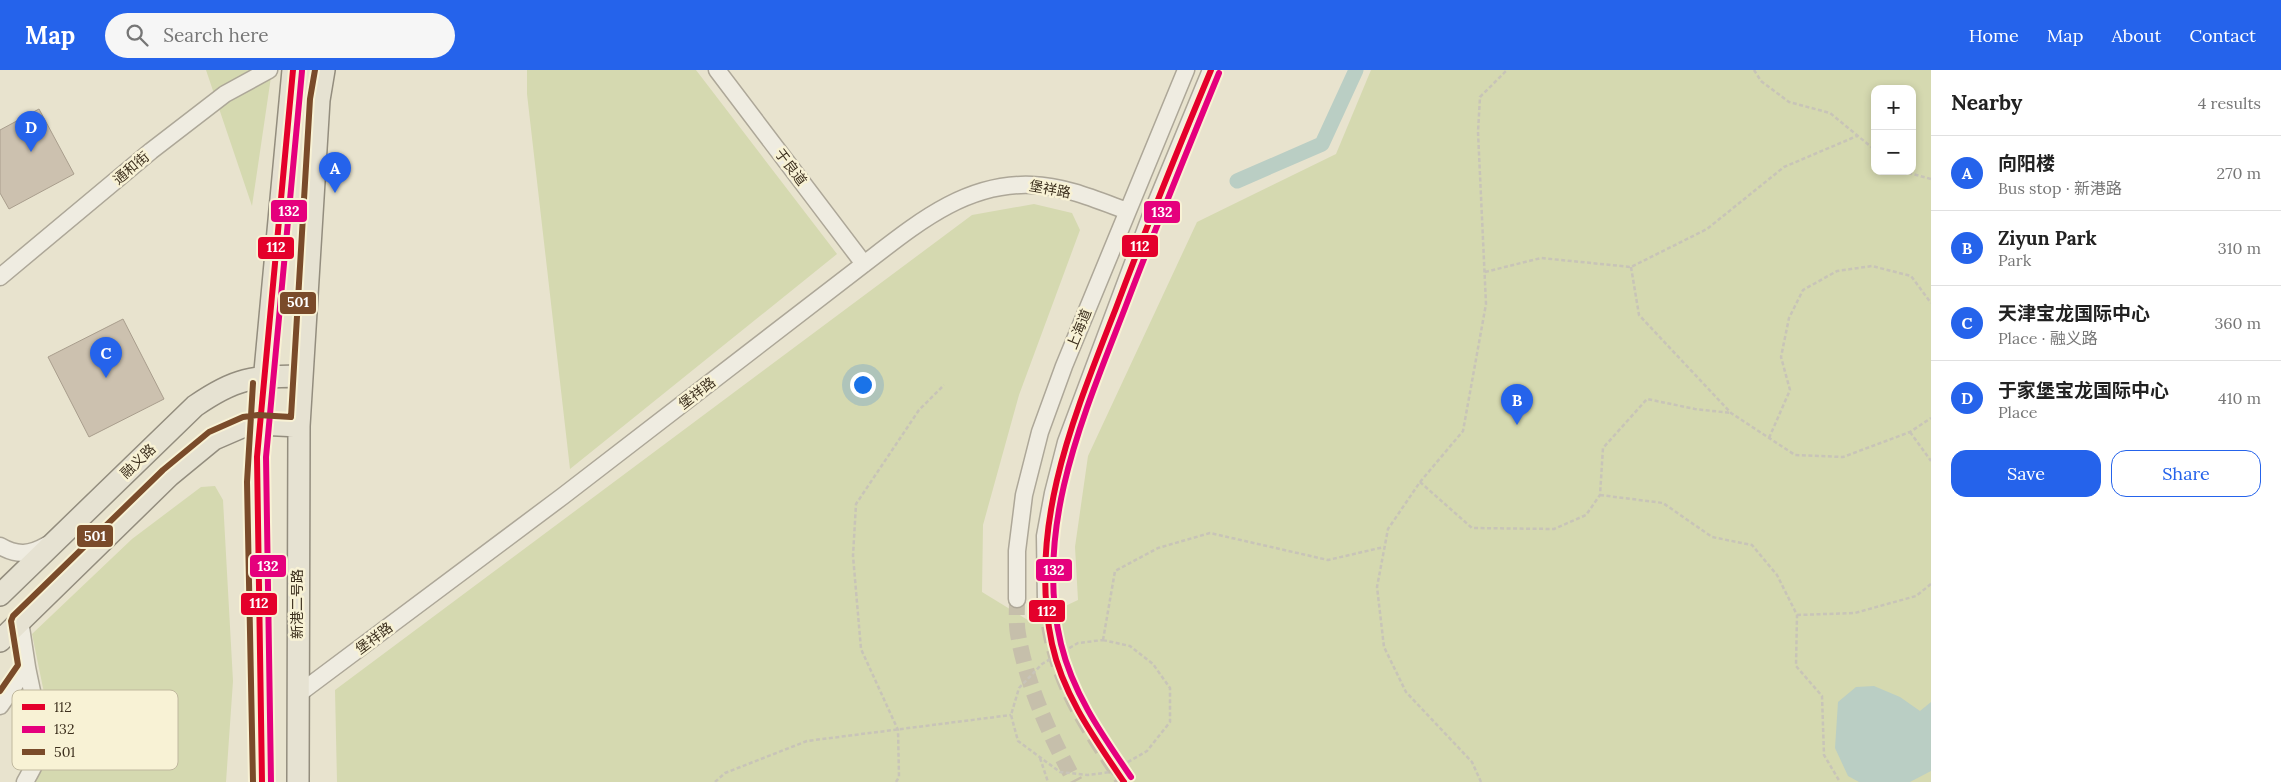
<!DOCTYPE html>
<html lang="en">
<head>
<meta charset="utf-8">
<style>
	:root { --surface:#fff; --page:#f6f6f6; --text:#222; --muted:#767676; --line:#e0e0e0; --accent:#2563eb }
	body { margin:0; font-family:Lora,"Noto Sans SC",serif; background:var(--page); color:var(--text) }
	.controls { position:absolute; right:15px; top:15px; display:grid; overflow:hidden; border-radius:10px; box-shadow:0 2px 8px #0003 }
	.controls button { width:45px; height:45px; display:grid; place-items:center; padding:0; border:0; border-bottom:1px solid var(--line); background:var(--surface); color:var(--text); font:25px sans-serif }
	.you { position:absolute; left:862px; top:314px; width:18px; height:18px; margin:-12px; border:4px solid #fff; border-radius:50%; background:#1a73e8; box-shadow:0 0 0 8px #1a73e833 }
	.badge { display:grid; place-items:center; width:32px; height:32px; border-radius:50%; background:var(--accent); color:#fff; font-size:16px; font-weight:700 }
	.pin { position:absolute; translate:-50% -41px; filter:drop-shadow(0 1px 2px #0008) }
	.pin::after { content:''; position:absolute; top:26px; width:18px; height:15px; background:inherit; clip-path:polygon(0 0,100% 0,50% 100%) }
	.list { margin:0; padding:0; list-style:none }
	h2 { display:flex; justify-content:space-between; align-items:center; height:65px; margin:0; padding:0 20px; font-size:21px }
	h2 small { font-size:16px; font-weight:400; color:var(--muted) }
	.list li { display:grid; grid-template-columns:32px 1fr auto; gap:15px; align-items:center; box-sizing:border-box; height:75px; padding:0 20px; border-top:1px solid var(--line) }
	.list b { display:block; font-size:19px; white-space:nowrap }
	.list p { margin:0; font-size:16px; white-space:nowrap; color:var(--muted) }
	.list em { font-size:16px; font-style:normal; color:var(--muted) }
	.actions { display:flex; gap:10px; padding:15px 20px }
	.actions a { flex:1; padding:11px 0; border:1px solid var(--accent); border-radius:15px; text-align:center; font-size:18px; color:var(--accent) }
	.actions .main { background:var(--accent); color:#fff }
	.icon { flex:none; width:28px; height:28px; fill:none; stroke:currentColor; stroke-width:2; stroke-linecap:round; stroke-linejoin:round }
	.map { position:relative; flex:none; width:1931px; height:712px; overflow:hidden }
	header { display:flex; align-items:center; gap:30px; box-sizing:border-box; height:70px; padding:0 25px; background:var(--accent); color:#fff }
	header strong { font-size:24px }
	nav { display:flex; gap:28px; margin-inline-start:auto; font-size:18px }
	.search { width:350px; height:45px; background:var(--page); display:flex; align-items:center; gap:12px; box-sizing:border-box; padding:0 18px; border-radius:28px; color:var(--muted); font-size:19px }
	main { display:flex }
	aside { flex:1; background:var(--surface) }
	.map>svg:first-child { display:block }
	.green { fill:#d5d9b0; fill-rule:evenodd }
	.water { fill:#bacec4 }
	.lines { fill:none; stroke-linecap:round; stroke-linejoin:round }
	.canal { stroke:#bacec4; stroke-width:15 }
	.building { fill:#ccc1af; stroke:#a99e8d }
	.minor-tunnel { stroke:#c6bfab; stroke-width:16; stroke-dasharray:16 8; stroke-linecap:butt }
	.minor-casing { stroke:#ada798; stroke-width:19 }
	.major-casing { stroke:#938d7e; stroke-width:24 }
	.path { stroke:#c8c4b8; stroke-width:2.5; stroke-dasharray:4 2.5; stroke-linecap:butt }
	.minor { stroke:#efece1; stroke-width:16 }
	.major { stroke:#e6e2d2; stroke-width:21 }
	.bus-1-casing { stroke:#f8f2d5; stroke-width:10 }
	.bus-2-casing { stroke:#f8f2d5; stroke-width:10 }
	.bus-3-casing { stroke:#f8f2d5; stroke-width:10 }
	.bus-1 { stroke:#e4002b; stroke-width:6 }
	.bus-2 { stroke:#e5007d; stroke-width:6 }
	.bus-3 { stroke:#7a4b2a; stroke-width:6 }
	.labels { text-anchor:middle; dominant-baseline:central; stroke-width:5; stroke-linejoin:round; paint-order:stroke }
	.street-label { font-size:14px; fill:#3d301e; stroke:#f8f2d5 }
	.key { fill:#f8f2d5; stroke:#c0b89e; stroke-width:1 }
	.key-label { font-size:14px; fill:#3d301e }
	.line-badge { stroke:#f8f2d5; stroke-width:2 }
	.badge-label { font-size:14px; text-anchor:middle; font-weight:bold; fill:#fff }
</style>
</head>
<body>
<header>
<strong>Map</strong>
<div class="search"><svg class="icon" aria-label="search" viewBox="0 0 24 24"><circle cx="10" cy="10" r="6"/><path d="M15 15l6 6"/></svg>Search here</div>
<nav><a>Home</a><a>Map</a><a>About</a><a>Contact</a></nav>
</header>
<main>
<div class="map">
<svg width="1931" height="712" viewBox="0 0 1931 712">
	<rect width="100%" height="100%" fill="#e8e3ce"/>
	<path class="green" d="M 206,0 L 272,0 L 252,136 Z
		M 527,0 L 696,0 L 837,184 L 570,399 L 527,24 Z
		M 1371,0 L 1931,0 L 1931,712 L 337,712 L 335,620 L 972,145 L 1034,134 L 1072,143 L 1080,160 L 1019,325 L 983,455 L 982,522 L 1031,552 L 1078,530 L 1075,477 L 1088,386 L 1197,152 L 1336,84 ZM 1875,19 L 1912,19 L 1912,101 L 1875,101 Z
		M 215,416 L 223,430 L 233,611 L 226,712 L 35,712 L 48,689 L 52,662 L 32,564 L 132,469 L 201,417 Z"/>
	<path class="water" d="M 1874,616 L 1900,627 L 1920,641 L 1931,632 L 1931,701 L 1910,712 L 1859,712 L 1848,706 L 1835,678 L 1838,632 L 1856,617 Z"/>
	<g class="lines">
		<path class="canal" d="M 1237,111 L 1322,74 L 1356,0"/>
	</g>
	<path class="building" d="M 39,39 L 74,104 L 9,139 L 0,123 L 0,60 Z
		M 123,249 L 164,329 L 89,367 L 48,287 Z"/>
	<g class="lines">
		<path class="minor-tunnel" d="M 1017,529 C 1017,540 1016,553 1018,564 C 1027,617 1050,665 1075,712
			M 1046,532 C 1053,608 1082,650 1124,712"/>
		<g class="minor-casing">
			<path id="minor" d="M 717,0 L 864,194
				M 0,207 L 151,81 L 225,24 L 269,0
				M 0,476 C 17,486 30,485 47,475
				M 1017,529 L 1017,481 L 1024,425 L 1040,362 L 1064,296 L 1186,0
				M 1046,532 L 1045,466 L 1053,423 L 1066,372 L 1151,145 L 1211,0
				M 297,625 L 563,426 L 864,194 C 915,155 965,112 1032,115 C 1065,116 1097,130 1127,141
				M 0,636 L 27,597 L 20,551
				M 25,712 C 31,701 37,692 39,679 C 42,659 31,619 27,597"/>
		</g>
		<g class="major-casing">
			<path id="major" d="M 0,525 L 195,336 C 237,307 252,307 301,306
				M 0,571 L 169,406 L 214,369 L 244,356 L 258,354 L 299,356
				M 262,712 L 257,387 L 293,0
				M 298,712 L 299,356 L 319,30 L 324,0"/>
		</g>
		<path class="path" d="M 1754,0 L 1761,11 L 1789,32 L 1830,43 L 1875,80
			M 1902,101 L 1931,109
			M 1631,197 L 1639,245 L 1731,343 L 1795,385 L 1843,387 L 1910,362 L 1931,348
			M 1485,202 L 1541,188 L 1631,197 L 1707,159 L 1784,97 L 1857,66
			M 1910,362 L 1931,391
			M 1769,368 L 1790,320 L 1781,287 L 1789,248 L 1803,220 L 1837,201 L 1872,196 L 1911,206 L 1931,233
			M 1420,412 L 1472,458 L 1554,459 L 1586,445 L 1600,425 L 1603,378 L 1647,329 L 1695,339 L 1731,343
			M 1600,425 L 1663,433 L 1712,467 L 1752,475 L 1777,505 L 1797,545 L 1796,596 L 1822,626 L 1824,685 L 1840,712
			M 1797,545 L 1855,543 L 1916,526 L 1931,514
			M 1103,570 L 1130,576 L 1153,594 L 1170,618 L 1170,652 L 1147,681 L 1111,702 L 1088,705 L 1060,702 L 1018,671 L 1011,645 L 1019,618 L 1042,594 L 1078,573 Z
			M 1103,570 L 1115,501 L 1158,478 L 1210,463 L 1328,490 L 1384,477
			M 1040,688 L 1048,712
			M 1111,702 L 1120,712
			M 715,712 L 725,703 L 807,671 L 1011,645
			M 896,712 L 899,707 L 898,660 L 861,579 L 853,486 L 856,434 L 919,340 L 944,315
			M 1481,712 L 1472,692 L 1406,622 L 1384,577 L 1377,517 L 1388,459 L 1420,412 L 1463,361 L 1486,234 L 1478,62 L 1480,27 L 1507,0"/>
		<use href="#minor" class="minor"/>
		<use href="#major" class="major"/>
		<g class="bus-1-casing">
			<path id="bus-1" d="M 262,712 L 257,387 L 293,0
				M 1124,712 C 1095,669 1063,625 1052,574 C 1027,456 1074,346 1116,238 C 1146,158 1178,79 1211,0"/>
		</g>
		<g class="bus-2-casing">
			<path id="bus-2" d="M 1131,707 C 1103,666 1073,624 1061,574 C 1033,458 1084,344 1125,238 C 1155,159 1187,81 1219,3
				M 271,712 L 266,387 L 302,1"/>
		</g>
		<g class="bus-3-casing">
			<path id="bus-3" d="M 0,621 L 18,595 L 11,551 L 13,546 L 163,400 L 209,362 L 243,347 L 258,345 L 291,347 L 310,29 L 315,0
				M 253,712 L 247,412 L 253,313"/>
		</g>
		<use href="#bus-1" class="bus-1"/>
		<use href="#bus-2" class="bus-2"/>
		<use href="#bus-3" class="bus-3"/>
	</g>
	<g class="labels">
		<g class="street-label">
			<text transform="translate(791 97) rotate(53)">于良道</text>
			<text transform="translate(131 98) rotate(-40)">通和街</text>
			<text transform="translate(1050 119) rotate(10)">堡祥路</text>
			<text transform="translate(1079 259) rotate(-68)">上海道</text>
			<text transform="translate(697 323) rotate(-38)">堡祥路</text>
			<text transform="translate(138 391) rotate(-44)">融义路</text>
			<text transform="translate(297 534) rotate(-90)">新港二号路</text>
			<text transform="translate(374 568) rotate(-37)">堡祥路</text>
		</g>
	</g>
	<rect x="12" y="620" width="166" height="80" rx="8" class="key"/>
	<rect x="22" y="634" width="23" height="6" fill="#e4002b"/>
	<rect x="22" y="656" width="23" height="7" fill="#e5007d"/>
	<rect x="22" y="679" width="23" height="6" fill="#7a4b2a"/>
	<g class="key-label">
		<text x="54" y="642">112</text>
		<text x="54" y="664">132</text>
		<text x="54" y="687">501</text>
	</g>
	<g class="line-badge">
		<rect x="270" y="129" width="38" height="24" rx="5" fill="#e5007d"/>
		<rect x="1143" y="130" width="38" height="24" rx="5" fill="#e5007d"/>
		<rect x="1121" y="164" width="38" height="24" rx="5" fill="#e4002b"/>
		<rect x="257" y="166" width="38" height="24" rx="5" fill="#e4002b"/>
		<rect x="279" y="221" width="38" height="24" rx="5" fill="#7a4b2a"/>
		<rect x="76" y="454" width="38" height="24" rx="5" fill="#7a4b2a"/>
		<rect x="249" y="484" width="38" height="24" rx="5" fill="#e5007d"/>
		<rect x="1035" y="488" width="38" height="24" rx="5" fill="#e5007d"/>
		<rect x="240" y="522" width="38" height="24" rx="5" fill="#e4002b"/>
		<rect x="1028" y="529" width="38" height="24" rx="5" fill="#e4002b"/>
	</g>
	<g class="badge-label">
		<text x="289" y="146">132</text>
		<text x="1162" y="147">132</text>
		<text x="1140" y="181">112</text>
		<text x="276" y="182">112</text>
		<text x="298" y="237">501</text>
		<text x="95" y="471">501</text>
		<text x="268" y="501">132</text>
		<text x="1054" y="505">132</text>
		<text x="259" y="538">112</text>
		<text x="1047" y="546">112</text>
	</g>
</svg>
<div class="controls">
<button>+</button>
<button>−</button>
</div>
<div class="you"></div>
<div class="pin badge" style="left:335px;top:123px">A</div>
<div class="pin badge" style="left:1517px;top:355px">B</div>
<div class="pin badge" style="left:106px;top:308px">C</div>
<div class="pin badge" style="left:31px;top:82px">D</div>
</div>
<aside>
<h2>Nearby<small>4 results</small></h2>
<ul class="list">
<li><span class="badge">A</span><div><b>向阳楼</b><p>Bus stop · 新港路</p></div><em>270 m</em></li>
<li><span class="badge">B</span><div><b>Ziyun Park</b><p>Park</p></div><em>310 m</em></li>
<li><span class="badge">C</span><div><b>天津宝龙国际中心</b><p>Place · 融义路</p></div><em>360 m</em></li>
<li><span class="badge">D</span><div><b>于家堡宝龙国际中心</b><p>Place</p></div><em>410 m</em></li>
</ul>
<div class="actions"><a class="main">Save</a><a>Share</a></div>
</aside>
</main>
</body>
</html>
